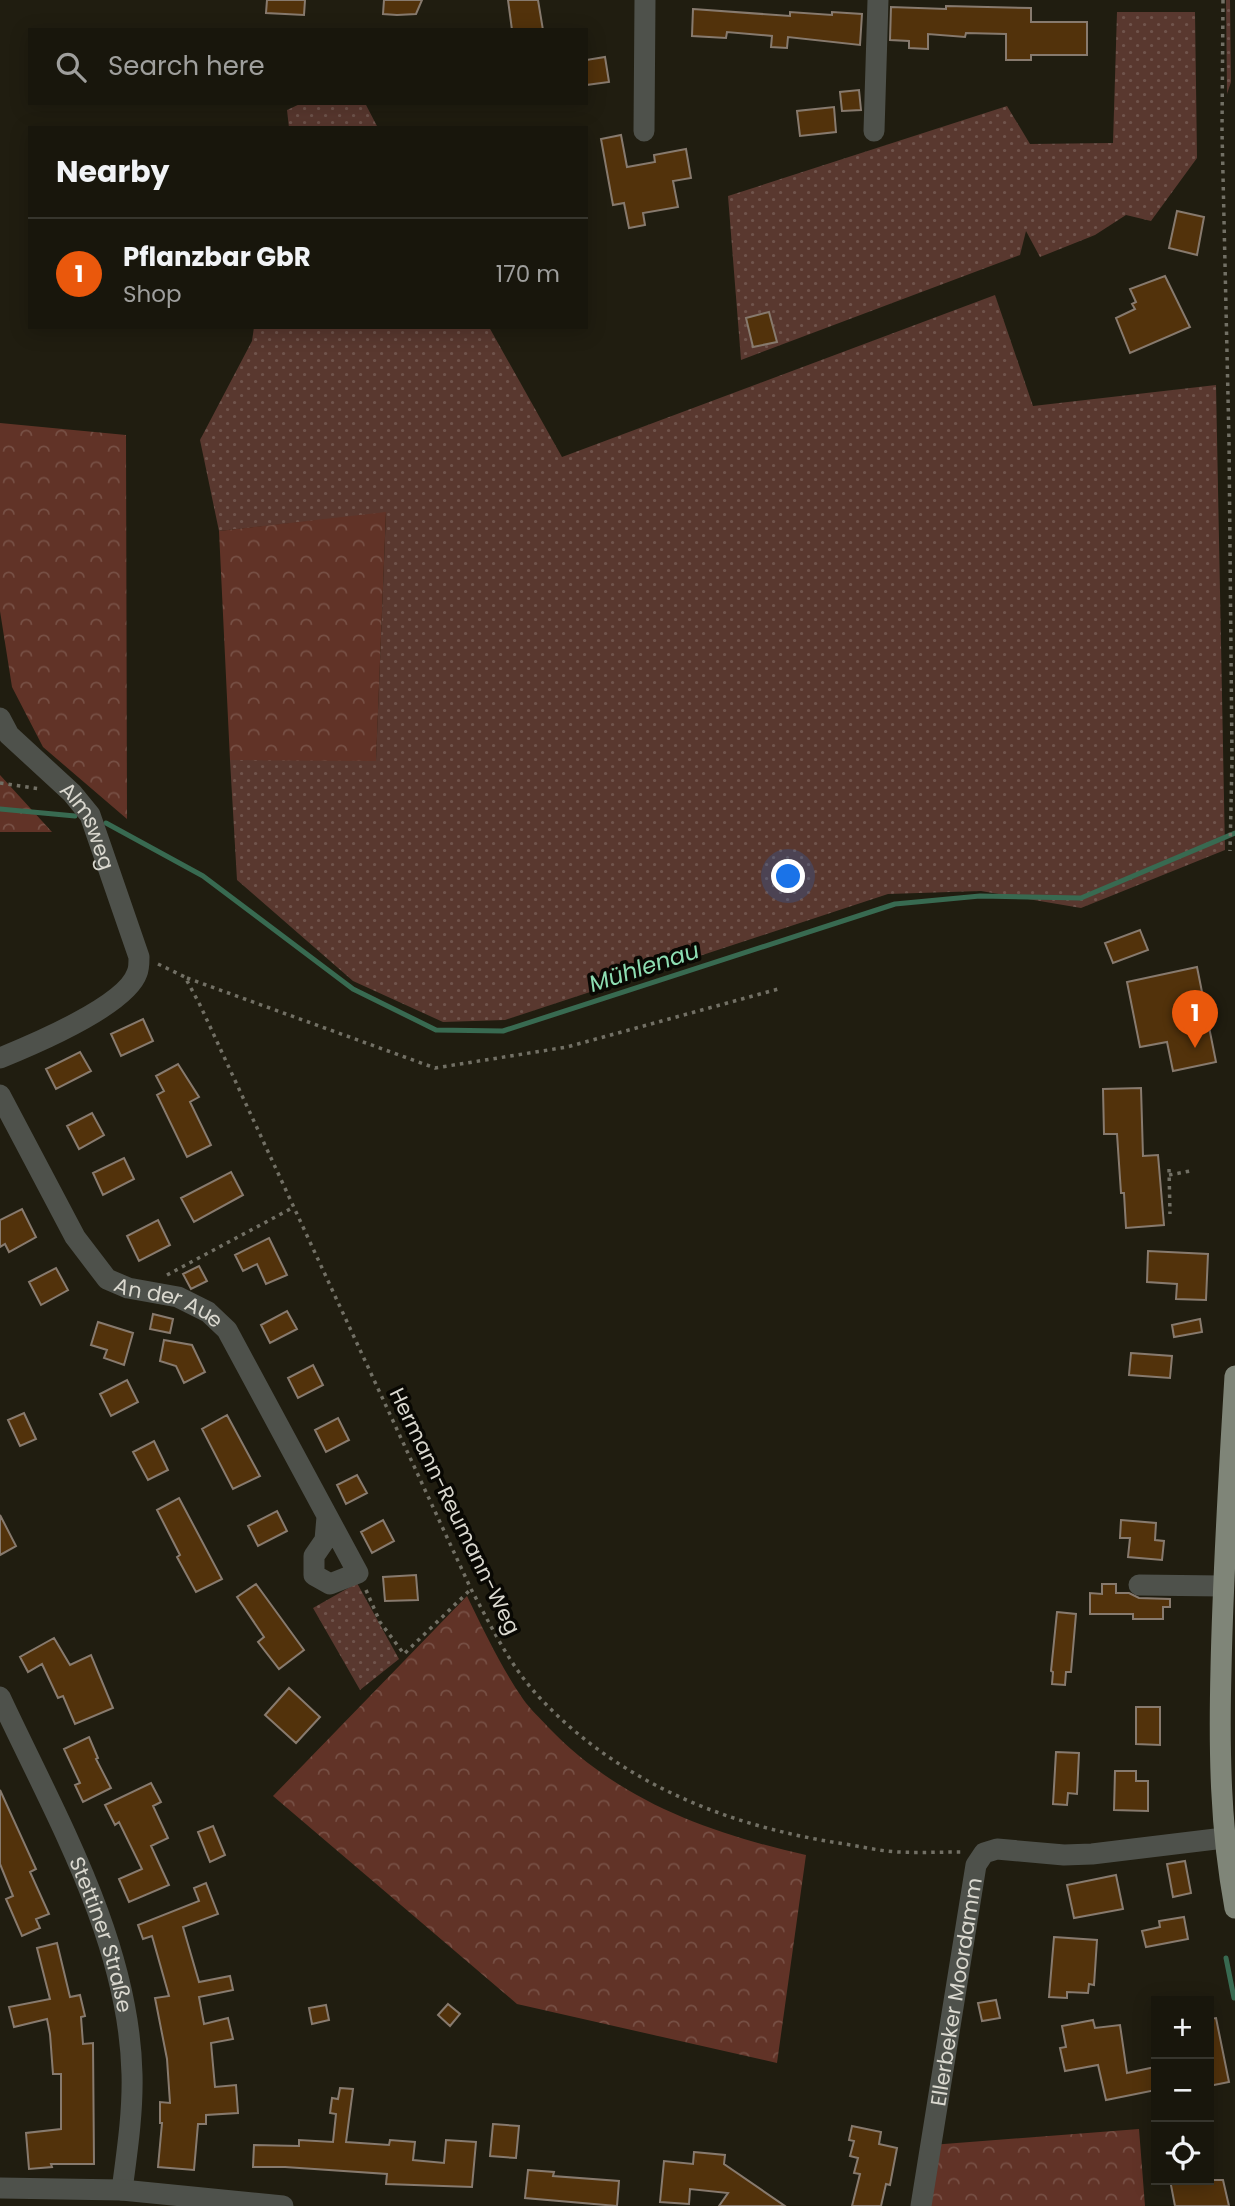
<!DOCTYPE html>
<html lang="en">
<head>
<meta charset="utf-8">
<style>
	:root { --surface:#18160c; --page:#25231a; --text:#f1f3f6; --muted:#9f9f9d; --line:#36352d; --accent:#ea580c }
	body { margin:0; font-family:Poppins,sans-serif; background:var(--page); color:var(--text) }
	.controls { position:absolute; right:21px; bottom:21px; display:grid; overflow:hidden; border-radius:0px; box-shadow:0 4px 18px #0003 }
	.controls button { width:63px; height:63px; display:grid; place-items:center; padding:0; border:0; border-bottom:2px solid var(--line); background:var(--surface); color:var(--text); font:35px sans-serif }
	.you { position:absolute; left:789px; top:877px; width:24px; height:24px; margin:-18px; border:5px solid #fff; border-radius:50%; background:#1a73e8; box-shadow:0 0 0 10px #1a73e833 }
	.badge { display:grid; place-items:center; width:46px; height:46px; border-radius:50%; background:var(--accent); color:#fff; font-size:23px; font-weight:700 }
	.pin { position:absolute; translate:-50% -58px; filter:drop-shadow(0 2px 4px #0008) }
	.pin::after { content:''; position:absolute; top:37px; width:24px; height:21px; background:inherit; clip-path:polygon(0 0,100% 0,50% 100%) }
	.list { margin:0; padding:0; list-style:none }
	h2 { display:flex; justify-content:space-between; align-items:center; height:91px; margin:0; padding:0 28px; font-size:30px }
	h2 small { font-size:23px; font-weight:400; color:var(--muted) }
	.list li { display:grid; grid-template-columns:46px 1fr auto; gap:21px; align-items:center; box-sizing:border-box; height:112px; padding:0 28px; border-top:2px solid var(--line) }
	.list b { display:block; font-size:26px; white-space:nowrap }
	.list p { margin:0; font-size:23px; white-space:nowrap; color:var(--muted) }
	.list em { font-size:23px; font-style:normal; color:var(--muted) }
	.icon { flex:none; width:38px; height:38px; fill:none; stroke:currentColor; stroke-width:2; stroke-linecap:round; stroke-linejoin:round }
	.map { position:relative; flex:none; width:1235px; height:2206px; overflow:hidden }
	.search { position:absolute; background:var(--surface); box-shadow:0 4px 18px #0003; left:28px; top:28px; width:560px; height:77px; display:flex; align-items:center; gap:18px; box-sizing:border-box; padding:0 24px; border-radius:0px; color:var(--muted); font-size:26px }
	.panel { position:absolute; background:var(--surface); box-shadow:0 4px 18px #0003; left:28px; top:126px; width:560px; height:203px; border-radius:0px }
	.map>svg:first-child { display:block }
	.grass { fill:url(#grass-dots) }
	.forest { fill:url(#forest-crowns) }
	.lines { fill:none; stroke-linecap:round; stroke-linejoin:round }
	.stream { stroke:#386a51; stroke-width:5 }
	.building { fill:#52320b; stroke:#877a6e; stroke-width:2 }
	.path { stroke:#727065; stroke-width:3.5; stroke-dasharray:3.5 5; stroke-linecap:butt }
	.minor { stroke:#4e514b; stroke-width:21 }
	.major { stroke:#7f8578; stroke-width:21 }
	.labels { text-anchor:middle; dominant-baseline:central; stroke-width:7; stroke-linejoin:round; paint-order:stroke }
	.street-label { font-size:21px; fill:#dad8cf; stroke:#090803 }
	.water-label { font-size:23px; font-style:italic; fill:#8dddb2; stroke:#090803 }
</style>
</head>
<body>
<div class="map">
<svg width="1235" height="2206" viewBox="0 0 1235 2206">
	<defs>
		<pattern id="grass-dots" width="8" height="8" patternUnits="userSpaceOnUse" patternTransform="scale(1.75)"><rect width="8" height="8" fill="#59382f"/><path d="M2 2h.1M6 6h.1" fill="none" stroke="#70544c" stroke-width="1.8" stroke-linecap="round"/></pattern>
		<pattern id="forest-crowns" width="20" height="18" patternUnits="userSpaceOnUse" patternTransform="scale(1.75)"><rect width="20" height="18" fill="#613327"/><path d="M2 6a3 3 0 1 1 6 0M12 15a3 3 0 1 1 6 0" fill="none" stroke="#775045"/></pattern>
	</defs>
	<rect width="100%" height="100%" fill="#201d10"/>
	<path class="grass" d="M 1226,0 L 1230,0 L 1231,82 L 1227,94 Z
		M 1117,12 L 1195,12 L 1197,158 L 1151,221 L 1126,215 L 1095,235 L 1040,257 L 1026,231 L 1020,255 L 741,360 L 728,196 L 1007,106 L 1030,144 L 1113,143 Z
		M 302,103 L 365,103 L 378,128 L 289,128 L 287,110 Z
		M 995,295 L 1033,406 L 1216,385 L 1225,850 L 1081,908 L 981,891 L 888,894 L 505,1020 L 443,1022 L 353,981 L 237,880 L 230,760 L 376,760 L 386,513 L 219,531 L 200,440 L 252,341 L 254,327 L 489,327 L 562,457 Z
		M 357,1583 L 399,1659 L 360,1690 L 313,1608 Z"/>
	<path class="forest" d="M 0,423 L 126,435 L 127,819 L 43,747 L 12,687 L 0,611 Z
		M 386,512 L 376,761 L 230,760 L 219,531 Z
		M 0,775 L 52,832 L 0,832 Z
		M 467,1596 C 484,1631 501,1667 523,1699 C 530,1709 540,1718 548,1727 C 619,1801 709,1833 806,1855 L 777,2063 L 517,2004 L 273,1796 Z
		M 1139,2129 L 1145,2206 L 921,2206 L 931,2145 Z"/>
	<g class="lines">
		<path class="stream" d="M 0,809 L 75,816
			M 106,823 L 203,876 L 353,989 L 436,1030 L 503,1031 L 895,904 L 980,896 L 1081,898 L 1235,833
			M 1226,1958 L 1234,1998"/>
	</g>
	<path class="building" d="M 267,0 L 305,0 L 304,15 L 266,13 Z
		M 384,0 L 422,0 L 416,14 L 397,15 L 383,14 Z
		M 508,0 L 538,0 L 543,30 L 512,30 Z
		M 946,6 L 1031,8 L 1031,22 L 1087,22 L 1087,55 L 1031,55 L 1031,60 L 1006,60 L 1006,34 L 966,33 L 965,37 L 928,34 L 928,49 L 909,48 L 909,41 L 890,40 L 891,7 L 946,9 Z
		M 693,9 L 790,16 L 790,12 L 832,15 L 832,12 L 862,14 L 860,45 L 788,37 L 787,48 L 771,47 L 772,36 L 727,32 L 726,38 L 692,36 Z
		M 605,57 L 609,82 L 586,85 L 586,60 Z
		M 859,90 L 861,110 L 842,111 L 840,92 Z
		M 834,107 L 836,132 L 800,136 L 797,111 Z
		M 621,135 L 627,167 L 655,162 L 654,155 L 686,149 L 691,178 L 673,181 L 678,207 L 643,213 L 645,225 L 629,228 L 624,203 L 613,205 L 601,139 Z
		M 1177,211 L 1204,217 L 1197,255 L 1169,248 Z
		M 1165,276 L 1190,327 L 1130,353 L 1116,318 L 1135,309 L 1132,304 L 1136,302 L 1130,289 Z
		M 769,312 L 777,342 L 753,347 L 746,318 Z
		M 1140,930 L 1148,950 L 1113,963 L 1105,943 Z
		M 1197,967 L 1216,1062 L 1173,1071 L 1167,1042 L 1140,1047 L 1127,982 Z
		M 143,1019 L 153,1041 L 121,1056 L 111,1034 Z
		M 80,1052 L 91,1071 L 56,1089 L 46,1069 Z
		M 178,1064 L 199,1097 L 190,1102 L 211,1145 L 187,1157 L 157,1095 L 164,1091 L 156,1076 Z
		M 1141,1088 L 1143,1156 L 1158,1155 L 1164,1225 L 1126,1228 L 1124,1193 L 1121,1193 L 1117,1134 L 1104,1134 L 1103,1089 Z
		M 92,1113 L 104,1135 L 79,1149 L 67,1126 Z
		M 124,1158 L 134,1179 L 103,1195 L 93,1173 Z
		M 231,1172 L 243,1195 L 194,1222 L 181,1198 Z
		M 22,1209 L 36,1237 L 9,1252 L 5,1244 L 0,1247 L 0,1220 Z
		M 158,1220 L 170,1245 L 139,1261 L 127,1236 Z
		M 269,1238 L 287,1275 L 266,1284 L 257,1264 L 243,1271 L 235,1255 Z
		M 1148,1251 L 1208,1254 L 1206,1300 L 1176,1299 L 1177,1284 L 1147,1282 Z
		M 199,1266 L 207,1281 L 191,1289 L 183,1274 Z
		M 56,1268 L 68,1290 L 41,1305 L 29,1282 Z
		M 287,1311 L 297,1329 L 270,1343 L 261,1325 Z
		M 153,1314 L 173,1319 L 170,1333 L 150,1329 Z
		M 1200,1319 L 1202,1332 L 1174,1337 L 1172,1325 Z
		M 98,1322 L 133,1333 L 124,1365 L 104,1358 L 107,1350 L 91,1345 Z
		M 164,1340 L 192,1345 L 205,1372 L 184,1383 L 176,1366 L 160,1361 Z
		M 1131,1353 L 1172,1356 L 1170,1378 L 1129,1375 Z
		M 313,1365 L 323,1385 L 298,1398 L 288,1378 Z
		M 127,1380 L 138,1402 L 111,1416 L 100,1394 Z
		M 24,1413 L 36,1439 L 20,1446 L 8,1420 Z
		M 227,1415 L 260,1476 L 233,1489 L 202,1429 Z
		M 338,1418 L 349,1440 L 326,1452 L 315,1430 Z
		M 154,1441 L 168,1470 L 148,1480 L 133,1452 Z
		M 357,1475 L 367,1493 L 346,1504 L 337,1485 Z
		M 179,1498 L 222,1579 L 196,1592 L 177,1557 L 180,1555 L 157,1510 Z
		M 277,1511 L 287,1531 L 258,1546 L 248,1526 Z
		M 0,1515 L 16,1546 L 0,1555 Z
		M 383,1520 L 394,1541 L 372,1553 L 361,1532 Z
		M 1121,1520 L 1156,1523 L 1155,1540 L 1164,1541 L 1162,1560 L 1128,1557 L 1130,1538 L 1120,1538 Z
		M 416,1575 L 418,1600 L 385,1601 L 383,1577 Z
		M 256,1584 L 304,1650 L 279,1669 L 258,1642 L 264,1637 L 237,1597 Z
		M 1102,1584 L 1116,1584 L 1116,1593 L 1129,1593 L 1139,1598 L 1170,1599 L 1170,1607 L 1163,1607 L 1163,1619 L 1133,1619 L 1133,1614 L 1090,1614 L 1090,1593 L 1102,1594 Z
		M 1057,1612 L 1076,1614 L 1071,1672 L 1066,1672 L 1065,1685 L 1052,1684 L 1053,1672 L 1051,1671 Z
		M 54,1638 L 70,1665 L 91,1655 L 113,1708 L 75,1724 L 63,1696 L 58,1698 L 42,1664 L 28,1672 L 20,1657 Z
		M 289,1688 L 320,1717 L 296,1743 L 265,1715 Z
		M 1136,1707 L 1160,1707 L 1160,1745 L 1136,1744 Z
		M 89,1737 L 98,1758 L 96,1759 L 111,1788 L 83,1802 L 75,1785 L 80,1783 L 64,1749 Z
		M 1056,1752 L 1079,1753 L 1077,1794 L 1068,1793 L 1067,1805 L 1053,1804 Z
		M 1115,1771 L 1136,1771 L 1136,1781 L 1148,1781 L 1148,1811 L 1114,1810 Z
		M 151,1783 L 161,1802 L 153,1806 L 168,1838 L 151,1846 L 169,1885 L 129,1902 L 119,1879 L 142,1869 L 119,1822 L 115,1825 L 105,1805 Z
		M 0,1790 L 36,1869 L 30,1872 L 49,1914 L 36,1919 L 40,1928 L 22,1936 L 6,1899 L 13,1896 L 0,1864 Z
		M 213,1826 L 225,1855 L 210,1862 L 198,1832 Z
		M 1185,1861 L 1191,1893 L 1173,1897 L 1167,1864 Z
		M 1116,1875 L 1123,1909 L 1074,1918 L 1067,1885 Z
		M 206,1883 L 218,1914 L 183,1927 L 199,1982 L 230,1976 L 233,1990 L 199,1997 L 204,2024 L 228,2018 L 233,2039 L 211,2043 L 215,2087 L 236,2085 L 238,2113 L 206,2115 L 206,2124 L 198,2124 L 194,2170 L 158,2167 L 162,2123 L 160,2123 L 160,2102 L 170,2103 L 167,2059 L 155,1998 L 169,1996 L 152,1936 L 143,1939 L 138,1925 L 199,1901 L 194,1888 Z
		M 1184,1917 L 1188,1939 L 1146,1947 L 1142,1931 L 1160,1927 L 1159,1921 Z
		M 1054,1937 L 1097,1940 L 1094,1985 L 1089,1984 L 1088,1993 L 1067,1992 L 1067,1998 L 1049,1997 Z
		M 57,1943 L 70,1997 L 80,1995 L 85,2016 L 81,2017 L 83,2044 L 93,2043 L 94,2164 L 51,2164 L 52,2167 L 29,2169 L 26,2133 L 61,2129 L 61,2074 L 53,2074 L 50,2034 L 47,2019 L 14,2027 L 9,2007 L 50,1999 L 37,1948 Z
		M 996,2000 L 1000,2018 L 982,2021 L 978,2003 Z
		M 448,2004 L 460,2014 L 450,2026 L 438,2015 Z
		M 326,2005 L 329,2020 L 312,2024 L 309,2008 Z
		M 1216,2018 L 1229,2082 L 1209,2086 L 1209,2019 Z
		M 1093,2020 L 1095,2028 L 1120,2025 L 1127,2073 L 1155,2067 L 1156,2090 L 1106,2100 L 1098,2065 L 1065,2071 L 1060,2048 L 1066,2047 L 1062,2026 Z
		M 340,2088 L 353,2089 L 346,2142 L 389,2145 L 390,2140 L 415,2142 L 413,2160 L 444,2163 L 446,2140 L 476,2142 L 472,2187 L 386,2184 L 387,2174 L 285,2167 L 253,2167 L 254,2145 L 299,2146 L 299,2140 L 333,2142 L 336,2114 L 330,2113 L 332,2098 L 338,2099 Z
		M 493,2124 L 519,2126 L 516,2158 L 490,2156 Z
		M 852,2126 L 881,2132 L 879,2144 L 897,2148 L 890,2185 L 886,2184 L 881,2206 L 852,2206 L 860,2174 L 854,2173 L 858,2158 L 850,2156 L 854,2141 L 849,2140 Z
		M 694,2152 L 725,2155 L 724,2164 L 785,2206 L 719,2206 L 728,2193 L 690,2189 L 689,2204 L 660,2202 L 664,2161 L 693,2164 Z
		M 528,2170 L 554,2172 L 553,2176 L 619,2181 L 617,2206 L 525,2198 Z
		M 1170,2180 L 1223,2180 L 1229,2206 L 1175,2206 Z"/>
	<g class="lines">
		<path class="path" d="M 1223,0 L 1222,131 L 1229,441 L 1232,760 L 1230,851
			M 0,783 L 40,789
			M 158,964 L 185,977 L 200,1005 L 471,1589 C 491,1626 510,1666 539,1697 C 620,1784 730,1827 845,1844 C 863,1847 880,1851 898,1852 C 919,1853 941,1852 962,1852
			M 187,978 L 435,1068 L 567,1047 L 782,988
			M 1169,1169 L 1170,1214
			M 1169,1175 L 1190,1171
			M 167,1275 L 294,1207
			M 366,1590 L 380,1622 L 404,1654 L 471,1589"/>
		<g class="minor">
			<path d="M 644,131 L 645,0"/>
			<path d="M 874,131 L 878,0"/>
			<path id="s1" d="M 0,718 L 9,735 L 72,793 L 90,815 L 139,957 C 139,962 139,969 137,973 C 126,1006 32,1045 0,1058"/>
			<path id="s2" d="M 0,1095 L 75,1237 L 107,1279 L 128,1288 L 178,1297 L 208,1312 L 227,1330 L 358,1573 L 330,1584 L 314,1575 L 314,1556 L 325,1540 L 327,1517"/>
			<path d="M 1139,1585 L 1222,1586"/>
			<path id="s3" d="M 0,1697 C 55,1815 129,1941 132,2074 C 133,2113 127,2152 122,2190"/>
			<path d="M 0,2188 L 122,2190 L 283,2206"/>
			<path id="s4" d="M 921,2206 L 976,1865 L 984,1853 L 997,1849 L 1064,1855 L 1092,1854 L 1224,1838"/>
		</g>
		<path class="major" d="M 1235,1376 C 1229,1474 1223,1571 1221,1669 C 1219,1750 1220,1828 1235,1908"/>
	</g>
	<g class="labels">
		<g class="street-label">
			<text stroke="none"><textPath href="#s1" startOffset="142">Almsweg</textPath></text>
			<text stroke="none"><textPath href="#s2" startOffset="280">An der Aue</textPath></text>
			<text transform="translate(455 1511) rotate(64)">Hermann-Reumann-Weg</text>
			<text stroke="none"><textPath href="#s3" startOffset="259">Stettiner Straße</textPath></text>
			<text stroke="none"><textPath href="#s4" startOffset="217">Ellerbeker Moordamm</textPath></text>
		</g>
		<g class="water-label">
			<text transform="translate(644 967) rotate(-18)">Mühlenau</text>
		</g>
	</g>
</svg>
<div class="controls">
<button>+</button>
<button>−</button>
<button><svg class="icon" aria-label="locate" viewBox="0 0 24 24"><circle cx="12" cy="12" r="6"/><path d="M12 2v4M12 18v4M2 12h4M18 12h4"/></svg></button>
</div>
<div class="you"></div>
<div class="pin badge" style="left:1195px;top:1048px">1</div>
<div class="search"><svg class="icon" aria-label="search" viewBox="0 0 24 24"><circle cx="10" cy="10" r="6"/><path d="M15 15l6 6"/></svg>Search here</div>
<section class="panel">
<h2>Nearby<small></small></h2>
<ul class="list">
<li><span class="badge">1</span><div><b>Pflanzbar GbR</b><p>Shop</p></div><em>170 m</em></li>
</ul>
</section>
</div>
</body>
</html>
